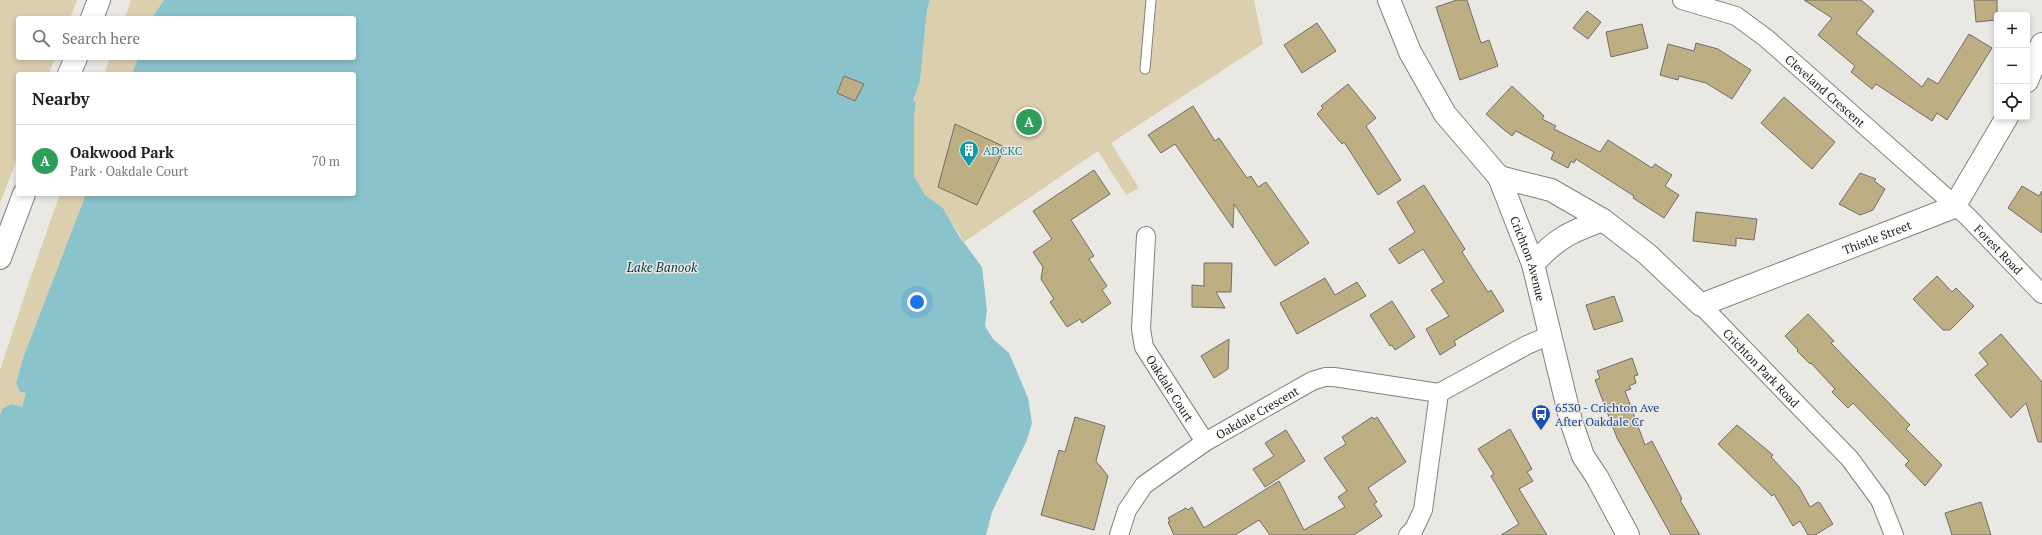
<!DOCTYPE html>
<html lang="en">
<head>
<meta charset="utf-8">
<style>
	:root { --surface:#fff; --page:#f2f2f2; --text:#222; --muted:#767676; --line:#e0e0e0; --accent:#0b8043 }
	body { margin:0; font-family:"PT Serif",serif; background:var(--page); color:var(--text) }
	.controls { position:absolute; right:12px; top:12px; display:grid; overflow:hidden; border-radius:4px; box-shadow:0 2px 6px #0003 }
	.controls button { width:36px; height:36px; display:grid; place-items:center; padding:0; border:0; border-bottom:1px solid var(--line); background:var(--surface); color:var(--text); font:20px sans-serif }
	.you { position:absolute; left:917px; top:302px; width:14px; height:14px; margin:-10px; border:3px solid #fff; border-radius:50%; background:#1a73e8; box-shadow:0 0 0 6px #1a73e833 }
	.badge { display:grid; place-items:center; width:26px; height:26px; border-radius:50%; background:var(--accent); color:#fff; font-size:13px; font-weight:700 }
	.pin { position:absolute; translate:-50% -50%; border:2px solid #fff; box-shadow:0 1px 4px #0006 }
	.list { margin:0; padding:0; list-style:none }
	h2 { display:flex; justify-content:space-between; align-items:center; height:52px; margin:0; padding:0 16px; font-size:17px }
	h2 small { font-size:13px; font-weight:400; color:var(--muted) }
	.list li { display:grid; grid-template-columns:26px 1fr auto; gap:12px; align-items:center; box-sizing:border-box; height:72px; padding:0 16px; border-top:1px solid var(--line) }
	.list b { display:block; font-size:15px; white-space:nowrap }
	.list p { margin:0; font-size:13px; white-space:nowrap; color:var(--muted) }
	.list em { font-size:13px; font-style:normal; color:var(--muted) }
	.icon { flex:none; width:22px; height:22px; fill:none; stroke:currentColor; stroke-width:2; stroke-linecap:round; stroke-linejoin:round }
	.map { position:relative; flex:none; width:2042px; height:535px; overflow:hidden }
	.search { position:absolute; background:var(--surface); box-shadow:0 2px 6px #0003; left:16px; top:16px; width:340px; height:44px; display:flex; align-items:center; gap:10px; box-sizing:border-box; padding:0 14px; border-radius:4px; color:var(--muted); font-size:15px }
	.panel { position:absolute; background:var(--surface); box-shadow:0 2px 6px #0003; left:16px; top:72px; width:340px; height:124px; border-radius:4px }
	.map>svg:first-child { display:block }
	.green { fill:#dccfae }
	.water { fill:#8bc3cc }
	.building { fill:#bdae84; stroke:#6f6e69 }
	.lines { fill:none; stroke-linecap:round; stroke-linejoin:round }
	.service-casing { stroke:#82817c; stroke-width:11 }
	.minor-casing { stroke:#82817c; stroke-width:20 }
	.tertiary-casing { stroke:#82817c; stroke-width:24 }
	.secondary-casing { stroke:#82817c; stroke-width:24 }
	.service { stroke:#fff; stroke-width:9 }
	.minor { stroke:#fff; stroke-width:18 }
	.tertiary { stroke:#fff; stroke-width:22 }
	.secondary { stroke:#fff; stroke-width:22 }
	.labels { text-anchor:middle; dominant-baseline:central; stroke-width:3; stroke-linejoin:round; paint-order:stroke }
	.street-label { font-size:12px; fill:#1e1d1c; stroke:#eae8e3 }
	.culture-label { font-size:12px; fill:#0d838f; stroke:#eae8e3; text-anchor:start }
	.transit-label { font-size:12px; fill:#164399; stroke:#eae8e3; text-anchor:start }
	.water-label { font-size:13px; font-style:italic; fill:#033a41; stroke:#eae8e3 }
</style>
</head>
<body>
<div class="map">
<svg width="2042" height="535" viewBox="0 0 2042 535">
	<rect width="100%" height="100%" fill="#eae8e3"/>
	<path class="green" d="M 0,0 L 77,0 L 70,18 L 18,18 L 18,58 L 55,58 L 49,74 L 18,74 L 18,156 L 0,204 Z
		M 131,0 L 164,0 L 152,18 L 125,18 Z
		M 930,0 L 1254,0 L 1263,44 L 1111,143 L 1139,188 L 1126,195 L 1098,151 L 964,242 L 943,208 L 925,195 L 914,176 L 914,116 L 916,102 L 913,102 L 920,82 L 927,10 Z
		M 110,58 L 138,58 L 132,74 L 104,74 Z
		M 60,194 L 86,194 L 23,358 L 16,383 L 20,392 L 27,393 L 21,408 L 12,404 L 3,408 L 0,415 L 0,370 L 31,276 Z"/>
	<path class="water" d="M 164,0 L 930,0 L 927,10 L 920,82 L 913,101 L 916,102 L 914,116 L 914,176 L 925,195 L 943,208 L 959,236 L 982,267 L 987,310 L 985,326 L 993,339 L 1009,353 L 1028,398 L 1032,423 L 1027,440 L 992,512 L 986,535 L 0,535 L 0,415 L 3,408 L 12,404 L 22,407 L 26,393 L 20,392 L 16,383 L 23,358 L 86,194 L 354,194 L 354,74 L 132,74 L 138,58 L 354,58 L 354,18 L 152,18 Z"/>
	<path class="building" d="M 1457,0 L 1467,0 L 1481,43 L 1489,40 L 1498,66 L 1460,80 L 1436,7 Z
		M 1804,0 L 1861,0 L 1874,11 L 1856,33 L 1922,87 L 1928,78 L 1938,84 L 1969,34 L 1992,48 L 1947,120 L 1937,113 L 1932,121 L 1876,84 L 1872,89 L 1851,72 L 1855,66 L 1818,35 L 1832,18 Z
		M 1974,0 L 1997,0 L 1997,20 L 1976,22 Z
		M 1587,11 L 1601,22 L 1588,39 L 1573,28 Z
		M 1317,23 L 1336,51 L 1302,73 L 1284,45 Z
		M 1642,24 L 1648,48 L 1611,57 L 1606,32 Z
		M 1696,43 L 1718,49 L 1751,70 L 1732,99 L 1706,83 L 1679,76 L 1678,80 L 1660,75 L 1668,44 L 1694,51 Z
		M 844,76 L 864,84 L 855,101 L 837,93 Z
		M 1348,84 L 1376,118 L 1366,126 L 1401,180 L 1378,195 L 1344,142 L 1342,144 L 1317,114 L 1323,108 L 1321,106 Z
		M 1512,86 L 1544,116 L 1542,119 L 1556,126 L 1554,129 L 1600,152 L 1608,140 L 1652,168 L 1655,164 L 1672,175 L 1665,186 L 1679,195 L 1664,218 L 1633,198 L 1634,196 L 1576,159 L 1574,163 L 1571,161 L 1568,168 L 1551,159 L 1554,152 L 1516,131 L 1512,136 L 1503,129 L 1486,114 Z
		M 1784,97 L 1835,142 L 1812,169 L 1761,123 Z
		M 1193,106 L 1215,141 L 1219,138 L 1247,178 L 1251,176 L 1258,187 L 1266,182 L 1309,243 L 1275,266 L 1234,204 L 1233,228 L 1175,144 L 1161,153 L 1148,135 Z
		M 955,124 L 1005,147 L 977,205 L 938,187 Z
		M 1094,170 L 1110,194 L 1071,220 L 1094,256 L 1089,259 L 1107,286 L 1102,290 L 1111,303 L 1082,323 L 1080,319 L 1067,327 L 1050,302 L 1054,299 L 1041,279 L 1043,267 L 1033,252 L 1052,239 L 1033,211 Z
		M 1860,173 L 1876,179 L 1874,181 L 1885,189 L 1873,210 L 1860,215 L 1839,204 Z
		M 1424,185 L 1465,249 L 1462,252 L 1488,292 L 1491,290 L 1504,311 L 1454,341 L 1456,345 L 1440,355 L 1426,329 L 1449,316 L 1431,290 L 1444,282 L 1423,249 L 1399,264 L 1389,249 L 1415,232 L 1397,202 Z
		M 2022,186 L 2039,196 L 2042,191 L 2042,233 L 2008,208 Z
		M 1696,212 L 1757,219 L 1754,240 L 1736,238 L 1736,246 L 1693,241 Z
		M 1204,263 L 1232,263 L 1231,292 L 1216,292 L 1225,308 L 1192,307 L 1192,285 L 1204,286 Z
		M 1937,276 L 1952,292 L 1956,288 L 1974,306 L 1950,330 L 1943,330 L 1913,299 Z
		M 1325,278 L 1335,295 L 1357,282 L 1366,296 L 1297,334 L 1280,303 Z
		M 1614,296 L 1623,321 L 1594,330 L 1586,305 Z
		M 1392,301 L 1415,337 L 1395,350 L 1392,345 L 1390,346 L 1370,315 Z
		M 1808,314 L 1834,341 L 1831,343 L 1910,425 L 1906,429 L 1942,465 L 1925,486 L 1905,465 L 1909,461 L 1853,403 L 1848,408 L 1832,392 L 1835,389 L 1811,363 L 1810,364 L 1797,351 L 1798,350 L 1785,336 Z
		M 2001,334 L 2042,382 L 2042,442 L 2038,442 L 2026,403 L 2011,418 L 1975,375 L 1988,364 L 1979,353 Z
		M 1229,339 L 1228,369 L 1214,378 L 1201,356 Z
		M 1632,358 L 1638,375 L 1634,376 L 1636,383 L 1629,386 L 1631,389 L 1625,391 L 1645,445 L 1652,441 L 1682,499 L 1680,500 L 1700,535 L 1671,535 L 1617,438 L 1595,380 L 1600,378 L 1597,371 Z
		M 1075,417 L 1105,426 L 1096,461 L 1108,476 L 1094,530 L 1041,515 L 1059,450 L 1065,452 Z
		M 1372,417 L 1374,419 L 1377,417 L 1406,462 L 1368,488 L 1377,502 L 1374,504 L 1382,516 L 1354,535 L 1270,535 L 1259,520 L 1235,535 L 1174,535 L 1168,522 L 1170,522 L 1168,518 L 1186,508 L 1188,510 L 1192,507 L 1204,528 L 1279,481 L 1304,530 L 1345,507 L 1338,497 L 1347,491 L 1324,458 L 1346,444 L 1342,437 Z
		M 1737,425 L 1773,455 L 1771,457 L 1799,487 L 1810,507 L 1818,502 L 1820,503 L 1833,524 L 1815,535 L 1808,535 L 1800,521 L 1793,526 L 1774,494 L 1772,496 L 1718,444 Z
		M 1510,429 L 1532,469 L 1527,472 L 1533,481 L 1519,489 L 1547,535 L 1501,535 L 1519,524 L 1491,476 L 1494,474 L 1478,449 Z
		M 1286,430 L 1305,461 L 1265,487 L 1253,469 L 1274,456 L 1265,443 Z
		M 1981,502 L 1991,535 L 1952,535 L 1945,513 Z"/>
	<g class="lines">
		<g class="service-casing">
			<path id="service" d="M 1145,69 L 1151,0"/>
		</g>
		<g class="minor-casing">
			<g id="minor">
				<path id="s1" d="M 1682,0 L 1736,16 L 1766,38 L 1967,216 L 2042,294"/>
				<path id="s2" d="M 1146,236 L 1141,329 L 1144,347 L 1205,442"/>
				<path id="s3" d="M 1701,305 L 1850,459 L 1880,500 L 1894,535"/>
				<path id="s4" d="M 1119,535 L 1127,510 L 1144,485 L 1205,442 L 1312,381 L 1325,377 L 1334,377 L 1439,393 L 1527,345 L 1550,335"/>
				<path d="M 1408,535 L 1414,529 L 1423,510 L 1439,393"/>
			</g>
		</g>
		<g class="tertiary-casing">
			<g id="tertiary">
				<path id="s5" d="M 1389,0 L 1410,52 L 1445,114 L 1499,177 L 1533,264 L 1571,421 L 1583,456 L 1597,477 L 1628,535"/>
				<path d="M 2027,81 L 2042,44"/>
				<path id="s6" d="M 1499,177 L 1551,190 L 1603,220 L 1647,254 L 1701,305 L 1954,207 L 2007,117"/>
				<path d="M 1533,264 C 1557,238 1570,232 1603,220"/>
			</g>
		</g>
		<g class="secondary-casing">
			<path id="secondary" d="M 92,18 L 99,0
				M 69,74 L 76,58
				M 0,258 L 24,194"/>
		</g>
		<use href="#service" class="service"/>
		<use href="#minor" class="minor"/>
		<use href="#tertiary" class="tertiary"/>
		<use href="#secondary" class="secondary"/>
	</g>
	<defs>
		<g id="building-pin" transform="scale(1)"><path d="M0 17L-7.5 6A9.5 9.5 0 1 1 7.5 6Z" fill="#0f9aa8" stroke="#eae8e3"/><path d="M-4-6H4V6H1V3H-1V6H-4ZM-2.5-4.3h1.7v1.8h-1.7ZM.8-4.3h1.7v1.8H.8ZM-2.5-1h1.7V.8h-1.7ZM.8-1h1.7V.8H.8Z" fill="#fff"/></g>
		<g id="bus-pin" transform="scale(1)"><path d="M0 17L-7.5 6A9.5 9.5 0 1 1 7.5 6Z" fill="#1a4fb4" stroke="#eae8e3"/><path d="M-5-6H5V4H4V6H2V4H-2V6H-4V4H-5ZM-3.5-4V0h7V-4ZM-3.5 1.2v1.5H-2V1.2ZM2 1.2v1.5H3.5V1.2Z" fill="#fff"/></g>
	</defs>
	<g fill-rule="evenodd">
		<use href="#building-pin" x="969" y="150"/>
		<use href="#bus-pin" x="1541" y="414"/>
	</g>
	<g class="labels">
		<g class="street-label">
			<text stroke="none"><textPath href="#s1" startOffset="173">Cleveland Crescent</textPath></text>
			<text stroke="none"><textPath href="#s6" startOffset="432">Thistle Street</textPath></text>
			<text stroke="none"><textPath href="#s1" startOffset="408">Forest Road</textPath></text>
			<text stroke="none"><textPath href="#s5" startOffset="297">Crichton Avenue</textPath></text>
			<text stroke="none"><textPath href="#s3" startOffset="87">Crichton Park Road</textPath></text>
			<text stroke="none"><textPath href="#s2" startOffset="160">Oakdale Court</textPath></text>
			<text stroke="none"><textPath href="#s4" startOffset="191">Oakdale Crescent</textPath></text>
		</g>
		<g class="culture-label">
			<text x="983" y="150">ADCKC</text>
		</g>
		<g class="transit-label">
			<text x="1555" y="407">6530 - Crichton Ave<tspan x="1555" dy="14">After Oakdale Cr</tspan></text>
		</g>
		<g class="water-label">
			<text x="662" y="267">Lake Banook</text>
		</g>
	</g>
</svg>
<div class="controls">
<button>+</button>
<button>−</button>
<button><svg class="icon" aria-label="locate" viewBox="0 0 24 24"><circle cx="12" cy="12" r="6"/><path d="M12 2v4M12 18v4M2 12h4M18 12h4"/></svg></button>
</div>
<div class="you"></div>
<div class="pin badge" style="left:1029px;top:122px;background:#2e9e5b">A</div>
<div class="search"><svg class="icon" aria-label="search" viewBox="0 0 24 24"><circle cx="10" cy="10" r="6"/><path d="M15 15l6 6"/></svg>Search here</div>
<section class="panel">
<h2>Nearby<small></small></h2>
<ul class="list">
<li><span class="badge" style="background:#2e9e5b">A</span><div><b>Oakwood Park</b><p>Park · Oakdale Court</p></div><em>70 m</em></li>
</ul>
</section>
</div>
</body>
</html>
